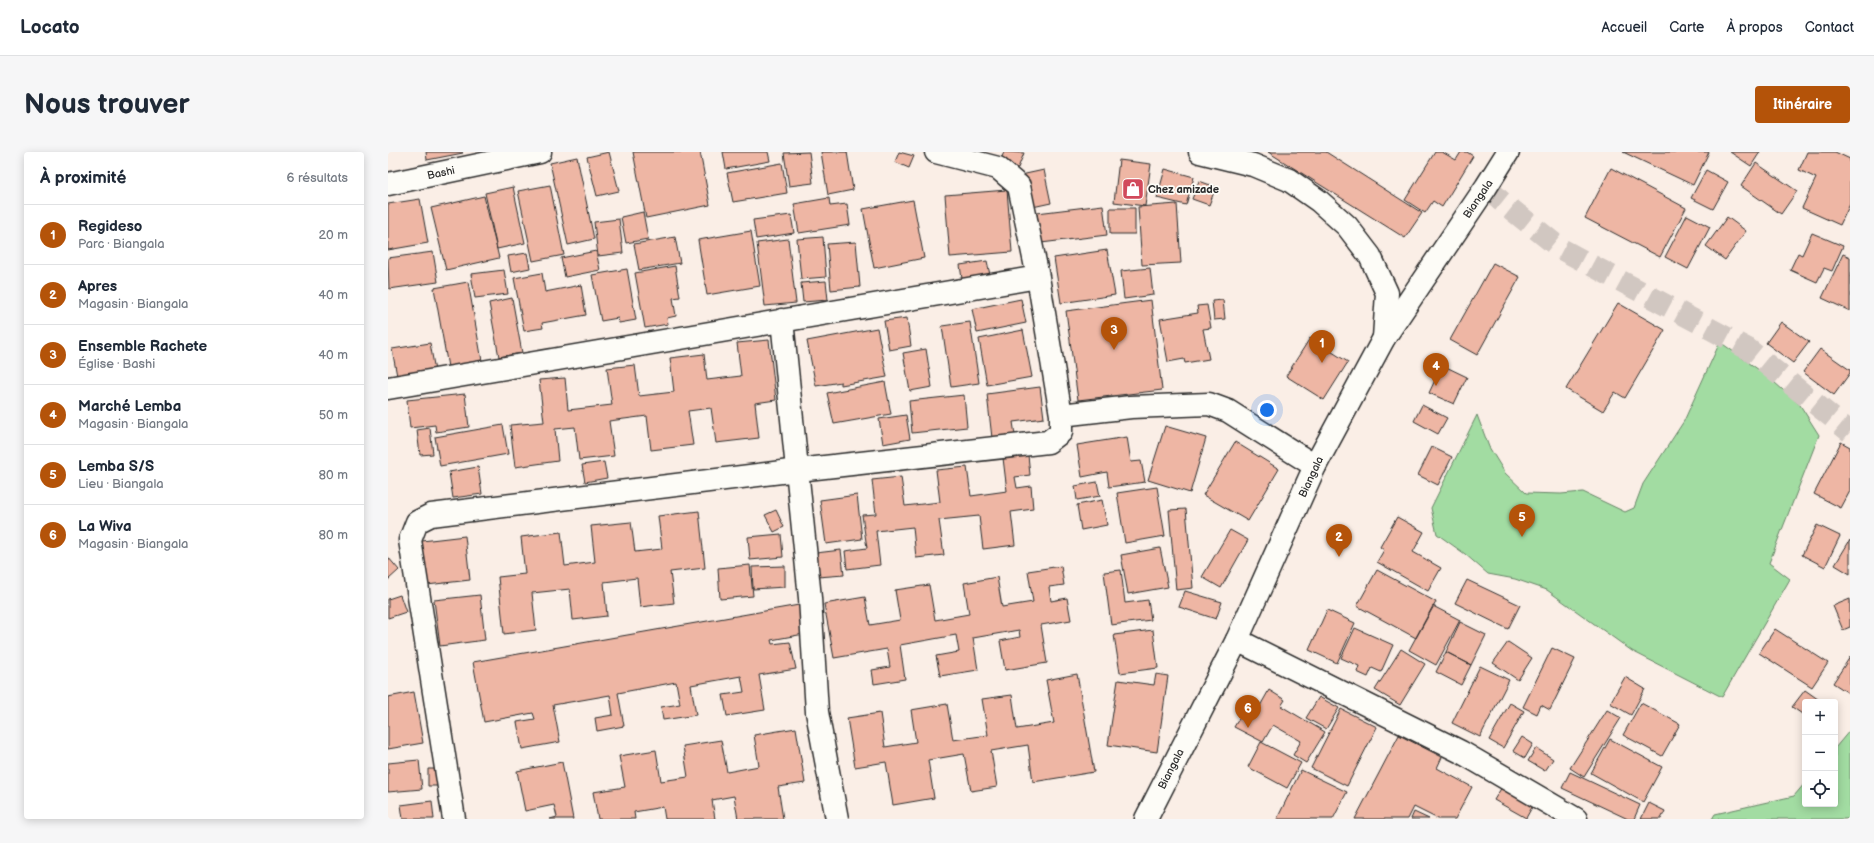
<!DOCTYPE html>
<html lang="fr">
<head>
<meta charset="utf-8">
<style>
	:root { --surface:#fff; --page:#f6f6f7; --text:#1f2937; --muted:#747a83; --line:#e0e1e3; --accent:#b45309 }
	body { margin:0; font-family:"Balsamiq Sans",sans-serif; background:var(--page); color:var(--text) }
	.controls { position:absolute; right:12px; bottom:12px; display:grid; overflow:hidden; border-radius:4px; box-shadow:0 2px 10px #0003 }
	.controls button { width:36px; height:36px; display:grid; place-items:center; padding:0; border:0; border-bottom:1px solid var(--line); background:var(--surface); color:var(--text); font:20px sans-serif }
	.you { position:absolute; left:879px; top:258px; width:14px; height:14px; margin:-10px; border:3px solid #fff; border-radius:50%; background:#1a73e8; box-shadow:0 0 0 6px #1a73e833 }
	.badge { display:grid; place-items:center; width:26px; height:26px; border-radius:50%; background:var(--accent); color:#fff; font-size:13px; font-weight:700 }
	.pin { position:absolute; translate:-50% -33px; filter:drop-shadow(0 1px 2px #0008) }
	.pin::after { content:''; position:absolute; top:21px; width:14px; height:12px; background:inherit; clip-path:polygon(0 0,100% 0,50% 100%) }
	.list { margin:0; padding:0; list-style:none }
	h2 { display:flex; justify-content:space-between; align-items:center; height:52px; margin:0; padding:0 16px; font-size:17px }
	h2 small { font-size:13px; font-weight:400; color:var(--muted) }
	.list li { display:grid; grid-template-columns:26px 1fr auto; gap:12px; align-items:center; box-sizing:border-box; height:60px; padding:0 16px; border-top:1px solid var(--line) }
	.list b { display:block; font-size:15px; white-space:nowrap }
	.list p { margin:0; font-size:13px; white-space:nowrap; color:var(--muted) }
	.list em { font-size:13px; font-style:normal; color:var(--muted) }
	.icon { flex:none; width:22px; height:22px; fill:none; stroke:currentColor; stroke-width:2; stroke-linecap:round; stroke-linejoin:round }
	.map { position:relative; flex:none; width:1462px; height:667px; overflow:hidden; border-radius:4px }
	header { display:flex; align-items:center; gap:24px; box-sizing:border-box; height:56px; padding:0 20px; background:var(--surface); border-bottom:1px solid var(--line) }
	header strong { font-size:19px }
	nav { display:flex; gap:22px; margin-inline-start:auto; font-size:14px }
	.intro { display:flex; align-items:center; justify-content:space-between; box-sizing:border-box; height:96px; padding:0 24px }
	h1 { margin:0; font-size:28px }
	.button { padding:10px 18px; border-radius:4px; background:var(--accent); color:#fff; font-size:14px; font-weight:700 }
	main { display:flex; gap:24px; padding:0 24px }
	aside { flex:1; background:var(--surface); border-radius:4px; box-shadow:0 2px 10px #0003 }
	.map>svg:first-child { display:block }
	.green { fill:#a2dca2; stroke:#668466 }
	.building { fill:#eeb6a4; stroke:#2b2b2b }
	.lines { fill:none; stroke-linecap:round; stroke-linejoin:round }
	.minor-tunnel { stroke:#d1c7c1; stroke-width:22; stroke-dasharray:22 11; stroke-linecap:butt }
	.minor-casing { stroke:#2b2b2b; stroke-width:25 }
	.tertiary-casing { stroke:#2b2b2b; stroke-width:25 }
	.trunk-casing { stroke:#2b2b2b; stroke-width:25 }
	.minor { stroke:#fdfcf7; stroke-width:22 }
	.tertiary { stroke:#fdfcf7; stroke-width:22 }
	.trunk { stroke:#fdfcf7; stroke-width:22 }
	.labels { text-anchor:middle; dominant-baseline:central; stroke-width:3.5; stroke-linejoin:round; paint-order:stroke }
	.street-label { font-size:11px; fill:#2b2b2b; stroke:#fdfcf7 }
	.poi-label { font-size:11px; font-weight:bold; fill:#2b2b2b; stroke:#fdfcf7; text-anchor:start }
</style>
</head>
<body>
<header>
<strong>Locato</strong>
<nav><a>Accueil</a><a>Carte</a><a>À propos</a><a>Contact</a></nav>
</header>
<div class="intro"><h1>Nous trouver</h1><a class="button">Itinéraire</a></div>
<main>
<aside>
<h2>À proximité<small>6 résultats</small></h2>
<ul class="list">
<li><span class="badge">1</span><div><b>Regideso</b><p>Parc · Biangala</p></div><em>20 m</em></li>
<li><span class="badge">2</span><div><b>Apres</b><p>Magasin · Biangala</p></div><em>40 m</em></li>
<li><span class="badge">3</span><div><b>Ensemble Rachete</b><p>Église · Bashi</p></div><em>40 m</em></li>
<li><span class="badge">4</span><div><b>Marché Lemba</b><p>Magasin · Biangala</p></div><em>50 m</em></li>
<li><span class="badge">5</span><div><b>Lemba S/S</b><p>Lieu · Biangala</p></div><em>80 m</em></li>
<li><span class="badge">6</span><div><b>La Wiva</b><p>Magasin · Biangala</p></div><em>80 m</em></li>
</ul>
</aside>
<div class="map">
<svg width="1462" height="667" viewBox="0 0 1462 667">
	<rect width="100%" height="100%" fill="#faeee6"/>
	<filter id="ink" filterUnits="userSpaceOnUse"><feTurbulence type="fractalNoise" baseFrequency=".025" numOctaves="2"/><feDisplacementMap in="SourceGraphic" scale="8" xChannelSelector="R" yChannelSelector="G"/><feConvolveMatrix kernelMatrix="1 2 1 2 8 2 1 2 1" color-interpolation-filters="sRGB"/></filter>
	<g filter="url(#ink)">
		<path class="green" d="M 1332,190 L 1378,223 L 1412,253 L 1431,283 L 1381,411 L 1402,427 L 1334,545 L 1244,499 L 1159,438 L 1127,427 L 1100,422 L 1077,402 L 1049,382 L 1043,356 L 1089,263 L 1101,295 L 1117,321 L 1138,341 L 1173,342 L 1195,340 L 1237,360 L 1246,356 L 1255,332 L 1296,269 Z
			M 1462,578 L 1462,667 L 1324,667 L 1327,662 L 1406,644 L 1417,631 L 1417,652 L 1447,652 L 1447,596 Z"/>
		<path class="building" d="M 38,0 L 74,0 L 75,1 L 39,8 Z
			M 221,0 L 231,39 L 209,44 L 199,5 Z
			M 245,0 L 312,0 L 322,53 L 258,66 Z
			M 335,0 L 380,0 L 382,9 L 338,17 Z
			M 421,0 L 425,31 L 401,34 L 396,1 Z
			M 433,0 L 459,0 L 465,38 L 440,43 Z
			M 511,0 L 526,4 L 521,16 L 507,10 Z
			M 616,0 L 636,1 L 630,16 L 612,10 Z
			M 880,0 L 938,0 L 1034,61 L 1017,86 Z
			M 1047,0 L 1054,0 L 1068,8 L 1073,0 L 1079,0 L 1085,4 L 1054,55 L 1045,49 L 1037,61 L 1017,48 Z
			M 1235,0 L 1321,0 L 1305,33 Z
			M 1342,0 L 1372,0 L 1363,14 Z
			M 1419,0 L 1447,0 L 1462,7 L 1462,52 L 1452,73 L 1414,56 L 1428,26 L 1411,18 Z
			M 189,5 L 206,87 L 180,93 L 162,11 Z
			M 731,8 L 763,12 L 757,54 L 726,50 Z
			M 394,11 L 399,41 L 345,50 L 339,21 Z
			M 1368,11 L 1409,39 L 1393,62 L 1353,34 Z
			M 1223,16 L 1298,56 L 1272,105 L 1197,66 Z
			M 777,17 L 806,25 L 798,53 L 769,46 Z
			M 656,18 L 663,51 L 640,56 L 633,23 Z
			M 1318,18 L 1340,30 L 1325,57 L 1303,46 Z
			M 811,29 L 828,35 L 821,53 L 804,47 Z
			M 162,33 L 176,103 L 145,109 L 130,39 Z
			M 125,35 L 137,91 L 109,97 L 97,41 Z
			M 619,38 L 624,100 L 562,105 L 557,43 Z
			M 96,44 L 111,106 L 58,118 L 43,56 Z
			M 441,46 L 442,54 L 459,52 L 462,73 L 411,81 L 406,52 Z
			M 32,47 L 40,91 L 0,98 L 0,52 Z
			M 525,48 L 536,106 L 486,116 L 475,57 Z
			M 789,52 L 793,111 L 754,113 L 750,55 Z
			M 715,53 L 719,83 L 653,91 L 649,61 Z
			M 722,56 L 747,56 L 747,82 L 722,82 Z
			M 255,60 L 260,87 L 238,91 L 233,65 Z
			M 403,63 L 406,81 L 368,87 L 365,68 Z
			M 1299,63 L 1322,75 L 1300,117 L 1277,105 Z
			M 1339,65 L 1358,79 L 1337,108 L 1318,94 Z
			M 231,67 L 235,101 L 210,104 L 206,70 Z
			M 363,79 L 372,134 L 319,143 L 310,88 Z
			M 1424,81 L 1455,94 L 1444,119 L 1436,116 L 1429,130 L 1402,118 L 1410,101 L 1414,103 Z
			M 287,85 L 292,111 L 251,118 L 246,92 Z
			M 435,85 L 438,125 L 413,127 L 409,87 Z
			M 400,87 L 408,151 L 377,154 L 369,91 Z
			M 468,90 L 472,135 L 443,138 L 439,92 Z
			M 719,98 L 727,143 L 673,151 L 666,106 Z
			M 208,99 L 212,118 L 177,125 L 173,106 Z
			M 45,100 L 50,130 L 1,137 L 0,106 Z
			M 139,101 L 142,116 L 123,120 L 120,104 Z
			M 1455,102 L 1462,105 L 1462,159 L 1434,146 Z
			M 599,109 L 602,123 L 574,127 L 572,113 Z
			M 1105,111 L 1132,125 L 1089,203 L 1062,188 Z
			M 287,114 L 292,145 L 285,146 L 288,164 L 279,166 L 280,172 L 257,176 L 247,121 Z
			M 762,116 L 765,143 L 736,147 L 733,119 Z
			M 239,117 L 248,168 L 231,171 L 230,166 L 213,169 L 204,123 Z
			M 116,118 L 120,142 L 87,146 L 83,122 Z
			M 154,121 L 157,140 L 193,133 L 198,163 L 154,171 L 155,176 L 136,179 L 126,126 Z
			M 438,129 L 440,148 L 415,150 L 413,131 Z
			M 80,130 L 94,209 L 60,215 L 46,136 Z
			M 124,146 L 134,201 L 111,205 L 101,151 Z
			M 633,147 L 638,171 L 589,181 L 584,157 Z
			M 763,148 L 774,238 L 690,248 L 678,159 Z
			M 835,148 L 837,167 L 826,168 L 824,149 Z
			M 1230,151 L 1277,178 L 1237,246 L 1227,240 L 1215,259 L 1178,237 Z
			M 819,153 L 823,176 L 815,177 L 821,207 L 797,211 L 796,207 L 780,210 L 772,167 L 810,161 L 809,154 Z
			M 519,166 L 523,194 L 501,198 L 496,169 Z
			M 582,170 L 591,231 L 563,235 L 554,174 Z
			M 1393,170 L 1421,190 L 1405,211 L 1378,191 Z
			M 489,176 L 499,225 L 453,233 L 453,230 L 428,234 L 419,189 Z
			M 635,178 L 644,225 L 599,233 L 591,187 Z
			M 922,186 L 960,210 L 936,248 L 898,224 Z
			M 381,188 L 388,248 L 367,251 L 371,286 L 328,291 L 323,256 L 300,259 L 305,293 L 263,298 L 259,264 L 221,269 L 226,304 L 191,308 L 187,275 L 167,277 L 170,309 L 127,315 L 122,273 L 156,270 L 151,228 L 177,226 L 180,258 L 224,253 L 219,216 L 247,213 L 251,244 L 286,240 L 282,206 L 316,202 L 319,228 L 353,224 L 349,191 Z
			M 42,191 L 47,219 L 9,224 L 4,197 Z
			M 538,197 L 544,235 L 522,239 L 515,201 Z
			M 1432,197 L 1462,218 L 1462,221 L 1446,243 L 1415,220 Z
			M 1054,213 L 1079,225 L 1066,252 L 1041,241 Z
			M 497,230 L 503,262 L 446,272 L 439,241 Z
			M 652,235 L 656,266 L 625,270 L 627,283 L 604,286 L 599,242 Z
			M 77,242 L 81,275 L 48,280 L 47,273 L 22,276 L 19,248 Z
			M 576,243 L 579,275 L 524,281 L 521,249 Z
			M 1034,253 L 1059,266 L 1050,282 L 1026,269 Z
			M 518,263 L 522,287 L 495,292 L 491,267 Z
			M 115,273 L 120,302 L 52,314 L 47,285 Z
			M 777,274 L 818,286 L 802,341 L 760,328 Z
			M 42,276 L 45,302 L 32,303 L 29,278 Z
			M 739,285 L 743,310 L 753,309 L 757,330 L 721,335 L 719,320 L 694,325 L 689,293 Z
			M 847,290 L 891,317 L 860,369 L 815,343 Z
			M 1453,290 L 1462,295 L 1462,339 L 1453,356 L 1426,342 Z
			M 1044,295 L 1064,305 L 1050,333 L 1030,323 Z
			M 640,303 L 642,323 L 627,325 L 629,336 L 643,334 L 645,357 L 623,360 L 627,393 L 595,397 L 591,364 L 551,368 L 556,403 L 528,406 L 525,375 L 488,379 L 492,413 L 459,417 L 457,399 L 479,396 L 474,363 L 488,362 L 484,328 L 513,325 L 517,354 L 552,350 L 548,318 L 579,315 L 583,344 L 619,339 L 615,306 Z
			M 216,310 L 219,326 L 197,330 L 194,313 Z
			M 90,315 L 94,342 L 65,346 L 61,320 Z
			M 709,330 L 712,344 L 689,348 L 687,334 Z
			M 769,335 L 777,384 L 737,391 L 729,341 Z
			M 469,343 L 474,387 L 438,392 L 432,348 Z
			M 714,348 L 719,373 L 693,378 L 689,353 Z
			M 798,357 L 805,436 L 788,438 L 781,358 Z
			M 388,358 L 396,375 L 386,380 L 377,363 Z
			M 311,359 L 317,416 L 282,420 L 286,451 L 252,455 L 249,426 L 216,430 L 219,464 L 185,468 L 182,437 L 144,441 L 148,478 L 116,482 L 110,425 L 137,422 L 133,385 L 173,380 L 177,414 L 207,410 L 203,374 L 243,370 L 247,400 L 274,397 L 270,364 Z
			M 1009,365 L 1036,380 L 1025,400 L 1053,416 L 1040,439 L 989,410 L 996,398 L 992,395 Z
			M 1429,373 L 1452,384 L 1437,415 L 1414,403 Z
			M 842,378 L 860,388 L 833,436 L 814,425 Z
			M 393,382 L 395,405 L 362,408 L 360,385 Z
			M 77,384 L 82,428 L 39,433 L 34,389 Z
			M 1462,388 L 1462,422 L 1447,413 Z
			M 772,396 L 780,435 L 740,442 L 733,403 Z
			M 453,398 L 456,423 L 430,425 L 428,401 Z
			M 0,405 L 11,418 L 0,428 Z
			M 362,413 L 365,444 L 332,447 L 330,416 Z
			M 397,414 L 397,435 L 365,437 L 364,415 Z
			M 673,414 L 676,433 L 661,435 L 663,449 L 679,446 L 683,468 L 653,473 L 659,511 L 617,518 L 612,489 L 632,485 L 631,478 L 585,486 L 590,518 L 552,524 L 548,504 L 571,500 L 568,483 L 512,493 L 517,527 L 486,532 L 484,518 L 502,515 L 499,497 L 446,506 L 436,452 L 477,445 L 482,473 L 512,468 L 507,438 L 541,433 L 547,468 L 581,462 L 576,431 L 609,425 L 614,455 L 645,450 L 640,419 Z
			M 733,418 L 737,451 L 760,448 L 763,468 L 723,473 L 716,420 Z
			M 989,418 L 1048,450 L 1028,486 L 969,454 Z
			M 1079,428 L 1132,453 L 1120,477 L 1067,451 Z
			M 797,439 L 834,450 L 828,467 L 791,455 Z
			M 12,443 L 18,460 L 0,466 L 0,447 Z
			M 92,443 L 97,488 L 52,494 L 46,448 Z
			M 1462,447 L 1462,475 L 1455,478 L 1445,454 Z
			M 411,453 L 416,482 L 383,488 L 384,492 L 402,490 L 408,517 L 371,523 L 377,558 L 339,564 L 335,543 L 356,540 L 353,524 L 303,533 L 308,563 L 275,568 L 273,555 L 292,552 L 288,530 L 230,541 L 236,574 L 209,579 L 207,566 L 225,563 L 222,543 L 165,553 L 172,590 L 134,597 L 129,570 L 147,567 L 145,561 L 96,570 L 85,510 Z
			M 1045,454 L 1072,468 L 1048,513 L 1021,498 Z
			M 939,458 L 967,471 L 949,511 L 921,498 Z
			M 1072,470 L 1098,483 L 1083,513 L 1058,500 Z
			M 967,476 L 1005,493 L 993,520 L 984,516 L 980,525 L 969,520 L 971,514 L 953,506 Z
			M 1387,477 L 1440,511 L 1424,535 L 1371,501 Z
			M 765,478 L 770,516 L 732,521 L 726,483 Z
			M 1120,490 L 1144,506 L 1130,528 L 1105,511 Z
			M 1164,496 L 1187,507 L 1162,558 L 1153,553 L 1149,562 L 1135,555 Z
			M 1013,497 L 1037,512 L 1012,553 L 987,538 Z
			M 1058,500 L 1083,513 L 1073,533 L 1048,520 Z
			M 1462,505 L 1462,542 L 1445,531 Z
			M 1092,514 L 1121,528 L 1092,585 L 1064,571 Z
			M 689,522 L 706,620 L 645,630 L 640,593 L 603,599 L 609,635 L 583,639 L 576,602 L 540,608 L 546,646 L 505,653 L 498,610 L 467,615 L 459,566 L 492,561 L 497,595 L 528,590 L 523,558 L 559,552 L 565,588 L 600,583 L 594,547 L 624,543 L 629,577 L 666,571 L 658,528 Z
			M 768,522 L 780,524 L 769,600 L 720,593 L 730,528 L 766,533 Z
			M 1237,525 L 1257,537 L 1243,563 L 1222,551 Z
			M 881,538 L 897,548 L 893,554 L 937,580 L 918,611 L 905,603 L 913,589 L 885,573 L 875,590 L 846,575 L 862,548 L 872,554 Z
			M 1417,538 L 1434,550 L 1417,550 L 1417,564 L 1404,555 Z
			M 26,540 L 35,591 L 0,597 L 0,545 Z
			M 931,545 L 951,556 L 938,577 L 918,566 Z
			M 1122,551 L 1136,559 L 1115,596 L 1101,588 Z
			M 1253,551 L 1292,572 L 1274,604 L 1235,583 Z
			M 953,557 L 989,575 L 959,634 L 923,616 Z
			M 1219,558 L 1233,566 L 1196,625 L 1182,616 Z
			M 408,576 L 417,631 L 390,635 L 395,667 L 350,667 L 346,644 L 324,648 L 327,667 L 277,667 L 275,655 L 246,660 L 247,667 L 210,667 L 205,640 L 237,635 L 231,604 L 268,598 L 273,629 L 300,625 L 295,594 L 333,588 L 339,620 L 371,614 L 366,583 Z
			M 1011,583 L 1054,605 L 1049,616 L 1084,635 L 1067,667 L 1050,667 L 1026,655 L 1020,667 L 967,667 Z
			M 1134,585 L 1145,592 L 1137,606 L 1125,599 Z
			M 1222,587 L 1274,615 L 1255,650 L 1203,621 Z
			M 873,590 L 913,611 L 899,636 L 860,615 Z
			M 1148,596 L 1165,607 L 1157,619 L 1140,609 Z
			M 31,608 L 34,637 L 0,640 L 0,611 Z
			M 174,610 L 185,667 L 162,667 L 169,665 L 166,653 L 137,659 L 129,619 Z
			M 40,617 L 51,617 L 51,634 L 40,634 Z
			M 913,618 L 959,640 L 945,667 L 889,667 Z
			M 1182,620 L 1252,653 L 1246,667 L 1240,667 L 1174,636 Z
			M 1117,630 L 1148,648 L 1138,666 L 1106,648 Z
			M 44,649 L 46,667 L 15,667 L 13,653 Z
			M 1261,651 L 1277,659 L 1273,667 L 1253,667 Z
			M 1026,660 L 1041,667 L 1023,667 Z"/>
		<g class="lines">
			<path class="minor-tunnel" d="M 1098,35 L 1113,49 L 1173,97 L 1360,197 L 1462,280"/>
			<g class="minor-casing">
				<path id="minor" d="M 0,32 L 152,0
					M 394,168 L 422,446 L 429,560 L 449,667
					M 0,236 L 650,125
					M 673,263 L 743,255 L 821,252 L 840,259 L 927,314
					M 849,488 L 1073,600 L 1188,667
					M 66,667 L 22,388 L 29,370 L 43,363 L 410,318 L 660,290 L 673,280 L 673,263 L 650,125 L 631,34 L 610,16 L 548,0"/>
			</g>
			<g class="tertiary-casing">
				<path id="tertiary" d="M 758,667 L 849,488 L 927,314 L 996,186 L 1098,35 L 1120,0"/>
			</g>
			<g class="trunk-casing">
				<path id="trunk" d="M 812,0 L 865,13 L 901,28 L 931,49 L 959,74 L 982,104 L 999,141 L 996,186"/>
			</g>
			<use href="#minor" class="minor"/>
			<use href="#tertiary" class="tertiary"/>
			<use href="#trunk" class="trunk"/>
		</g>
	</g>
	<defs>
		<g id="shop-square" transform="scale(1.15)"><rect x="-9" y="-9" width="18" height="18" rx="4" fill="#d1495b" stroke="#fdfcf7"/><path d="M-5-2.5h2.3a2.7 3.5 0 0 1 5.4 0H5L5.5 6h-11ZM-1.5-2.5h3a1.5 2.3 0 0 0-3 0Z" fill="#fff"/></g>
	</defs>
	<g fill-rule="evenodd">
		<use href="#shop-square" x="745" y="37"/>
	</g>
	<g class="labels">
		<g class="street-label">
			<text transform="translate(53 21) rotate(-12)">Bashi</text>
			<text transform="translate(1090 47) rotate(-56)">Biangala</text>
			<text transform="translate(923 325) rotate(-65)">Biangala</text>
			<text transform="translate(783 617) rotate(-63)">Biangala</text>
		</g>
		<g class="poi-label">
			<text x="760" y="37">Chez amizade</text>
		</g>
	</g>
</svg>
<div class="controls">
<button>+</button>
<button>−</button>
<button><svg class="icon" aria-label="locate" viewBox="0 0 24 24"><circle cx="12" cy="12" r="6"/><path d="M12 2v4M12 18v4M2 12h4M18 12h4"/></svg></button>
</div>
<div class="you"></div>
<div class="pin badge" style="left:934px;top:211px">1</div>
<div class="pin badge" style="left:951px;top:405px">2</div>
<div class="pin badge" style="left:726px;top:198px">3</div>
<div class="pin badge" style="left:1048px;top:234px">4</div>
<div class="pin badge" style="left:1134px;top:385px">5</div>
<div class="pin badge" style="left:860px;top:576px">6</div>
</div>
</main>
</body>
</html>
